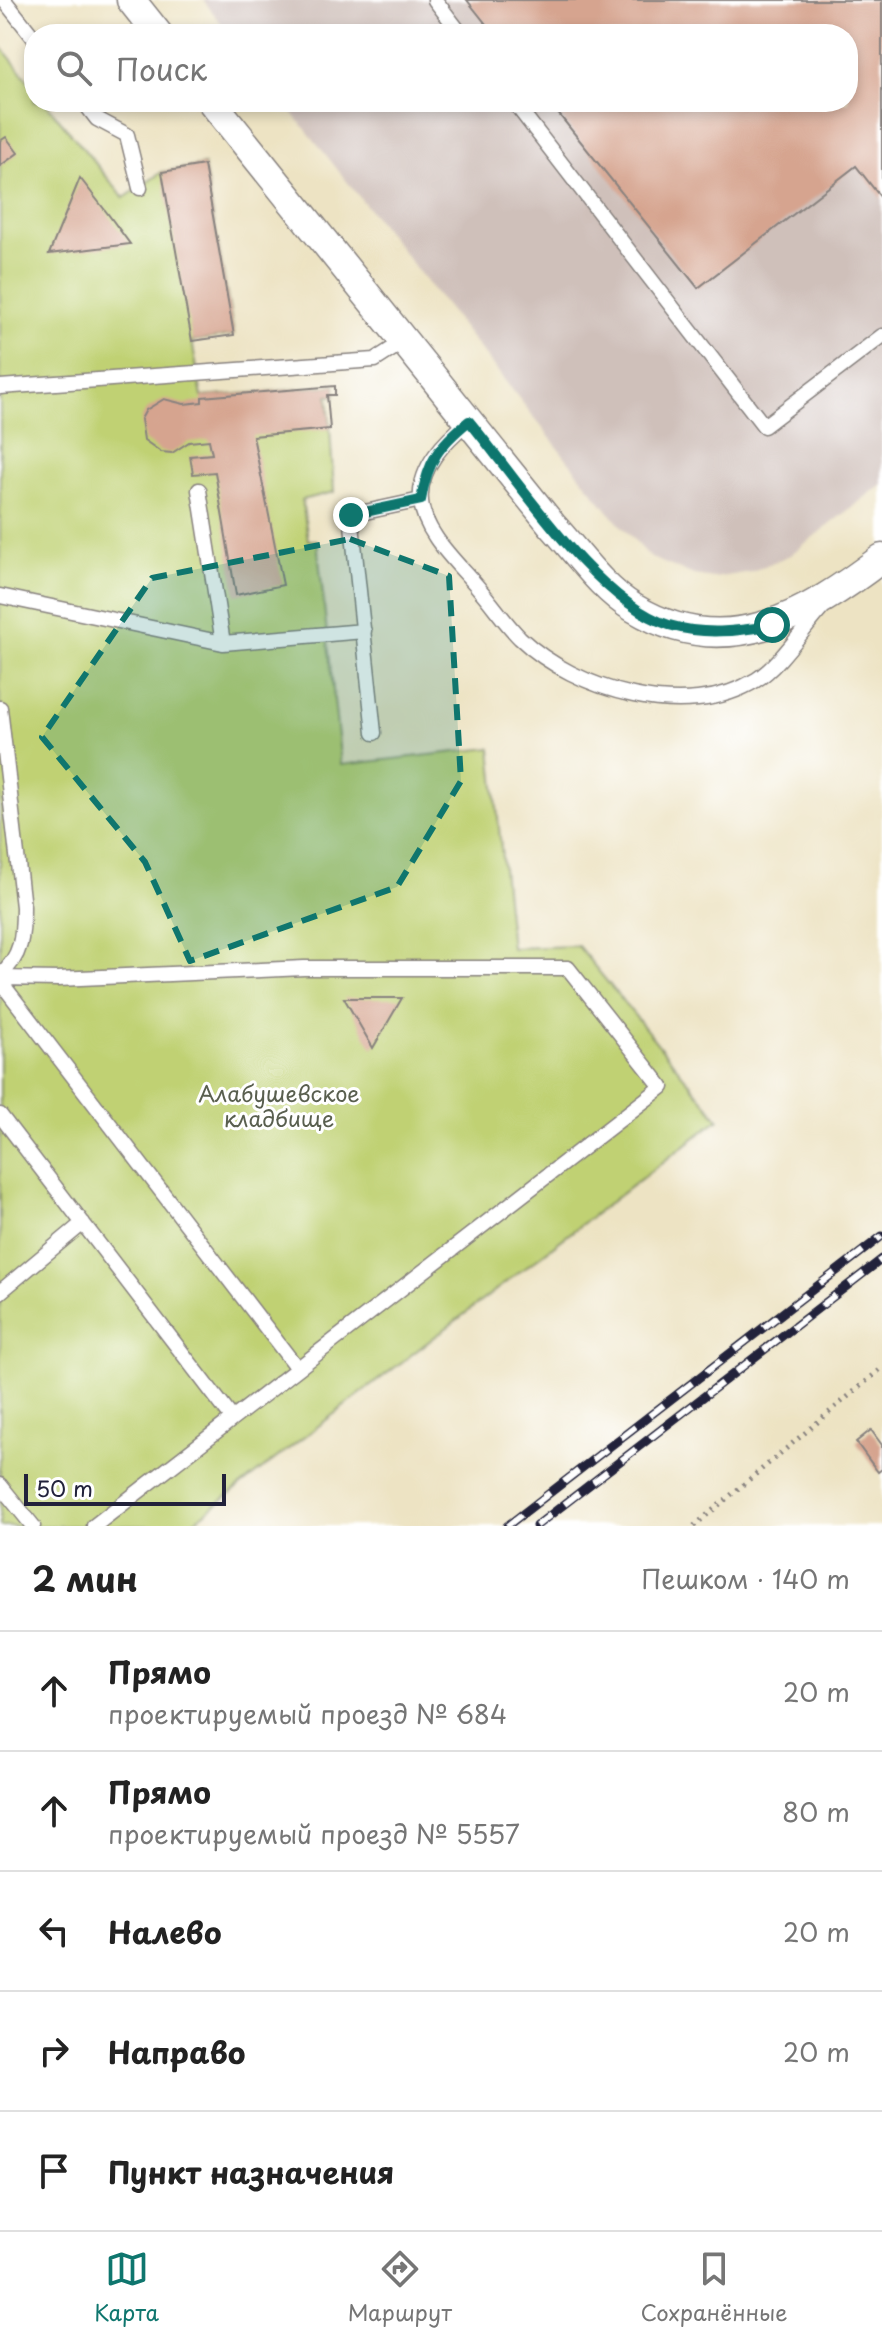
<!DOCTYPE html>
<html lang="ru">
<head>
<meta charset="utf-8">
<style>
	:root { --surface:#fff; --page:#f2f2f2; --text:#222; --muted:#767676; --line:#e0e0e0; --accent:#0f766e }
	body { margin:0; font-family:"Playpen Sans",sans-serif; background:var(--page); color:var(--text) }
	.scale { position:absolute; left:24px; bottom:20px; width:202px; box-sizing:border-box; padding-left:8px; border:4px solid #22223b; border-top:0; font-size:22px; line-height:28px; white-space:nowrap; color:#22223b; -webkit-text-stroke:6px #fff; paint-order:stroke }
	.stop { position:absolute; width:24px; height:24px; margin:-18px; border:6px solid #0f766e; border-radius:50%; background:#fff }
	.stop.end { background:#0f766e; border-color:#fff; box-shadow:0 2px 8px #0008 }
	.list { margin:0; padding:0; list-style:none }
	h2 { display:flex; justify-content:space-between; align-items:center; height:104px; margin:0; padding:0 32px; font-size:34px }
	h2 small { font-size:26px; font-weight:400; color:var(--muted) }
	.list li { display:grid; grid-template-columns:52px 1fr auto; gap:24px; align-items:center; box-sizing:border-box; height:120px; padding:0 32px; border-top:2px solid var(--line) }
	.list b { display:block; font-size:30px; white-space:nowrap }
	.list p { margin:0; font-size:26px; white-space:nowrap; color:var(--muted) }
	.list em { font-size:26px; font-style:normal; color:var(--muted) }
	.icon { flex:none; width:44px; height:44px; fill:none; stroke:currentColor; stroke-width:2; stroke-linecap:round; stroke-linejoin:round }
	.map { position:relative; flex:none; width:882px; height:1526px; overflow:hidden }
	.search { position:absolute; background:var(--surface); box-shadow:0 4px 12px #0003; left:24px; right:24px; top:24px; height:88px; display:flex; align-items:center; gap:20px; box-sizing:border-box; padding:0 28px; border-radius:32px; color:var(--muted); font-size:30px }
	.sheet { height:704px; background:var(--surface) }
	nav { display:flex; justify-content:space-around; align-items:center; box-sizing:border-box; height:112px; border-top:2px solid var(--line); background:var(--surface); font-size:22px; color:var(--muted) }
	nav a { display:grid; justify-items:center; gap:4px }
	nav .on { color:var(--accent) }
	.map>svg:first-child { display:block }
	.industrial { fill:#cfc0ba }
	.green { fill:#c0d173; stroke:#717a57; stroke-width:2 }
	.building { fill:#d6a48f }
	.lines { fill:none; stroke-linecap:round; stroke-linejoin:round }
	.lane-casing { stroke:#88827f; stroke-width:17 }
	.street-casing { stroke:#88827f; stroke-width:31 }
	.path { stroke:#88827f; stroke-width:5; stroke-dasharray:2 6; stroke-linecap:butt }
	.lane { stroke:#fff; stroke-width:14 }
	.street { stroke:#fff; stroke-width:28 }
	.rail-casing { stroke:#22223b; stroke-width:9 }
	.rail { stroke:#fff; stroke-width:6; stroke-dasharray:18; stroke-linecap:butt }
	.route { stroke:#0f766e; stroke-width:10 }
	.marked { fill:#0f766e; fill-opacity:0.2; stroke:#0f766e; stroke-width:6; stroke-dasharray:16 10; stroke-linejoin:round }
	.labels { text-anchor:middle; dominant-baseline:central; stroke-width:6; stroke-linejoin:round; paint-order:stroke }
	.park-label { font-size:22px; fill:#595f4f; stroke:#fff }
</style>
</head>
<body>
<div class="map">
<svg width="882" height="1526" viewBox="0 0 882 1526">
	<rect width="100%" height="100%" fill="#fff"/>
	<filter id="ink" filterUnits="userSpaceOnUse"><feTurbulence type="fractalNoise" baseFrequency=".0125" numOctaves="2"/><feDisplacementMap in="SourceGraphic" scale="16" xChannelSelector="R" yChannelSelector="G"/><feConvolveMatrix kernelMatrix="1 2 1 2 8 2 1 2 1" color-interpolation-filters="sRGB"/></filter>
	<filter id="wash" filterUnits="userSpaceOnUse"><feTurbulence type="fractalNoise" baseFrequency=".006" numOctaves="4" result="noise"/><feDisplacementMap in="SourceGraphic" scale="32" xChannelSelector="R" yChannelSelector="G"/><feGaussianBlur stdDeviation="1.8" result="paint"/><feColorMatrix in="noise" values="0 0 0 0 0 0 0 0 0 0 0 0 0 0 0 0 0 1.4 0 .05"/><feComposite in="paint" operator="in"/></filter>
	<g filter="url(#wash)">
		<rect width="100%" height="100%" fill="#ede3c3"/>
		<path class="industrial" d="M 203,0 L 882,0 L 882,484 L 790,555 L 751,572 L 714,578 L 694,575 L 651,558 L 613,517 L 284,102 L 848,102 L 848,34 L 230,34 Z"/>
		<path class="green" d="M 0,45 L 34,88 L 34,102 L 45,102 L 124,198 L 162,172 L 204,165 L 234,335 L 192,341 L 202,397 L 335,386 L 335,395 L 328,396 L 334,492 L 302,500 L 308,540 L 317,540 L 341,765 L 491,748 L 511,948 L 578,946 L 719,1119 L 188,1526 L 0,1526 Z"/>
		<g id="blocks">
			<path class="building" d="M 467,0 L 882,0 L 882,199 L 856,166 L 698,288 L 549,102 L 848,102 L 848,34 L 494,34 Z
				M 6,137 L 18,153 L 0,166 L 0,141 Z
				M 204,165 L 234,335 L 192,341 L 162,172 Z
				M 80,178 L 108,214 L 130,244 L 49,254 Z
				M 335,386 L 335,395 L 327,395 L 330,429 L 253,436 L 283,585 L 236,595 L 215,472 L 193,474 L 190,456 L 212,454 L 209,440 L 189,442 L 172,453 L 161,452 L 144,440 L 141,419 L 146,410 L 164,399 L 184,404 L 202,402 L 202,397 Z
				M 344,998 L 402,998 L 373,1048 Z
				M 871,1430 L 882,1445 L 882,1469 L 878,1472 L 856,1442 Z"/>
		</g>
	</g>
	<g filter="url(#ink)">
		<use href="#blocks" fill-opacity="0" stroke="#88827f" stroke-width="2"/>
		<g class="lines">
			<g class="lane-casing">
				<path id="lane" d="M 4,0 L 34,38
					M 435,0 L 461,34
					M 84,102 L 97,119 L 127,135 L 140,188
					M 514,102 L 764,426 L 882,336
					M 0,387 L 375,360 L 403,342
					M 469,421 C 446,440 418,467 421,501 C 424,535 461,566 481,591 C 494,606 506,624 520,638 C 576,691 687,723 756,680 C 778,667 804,628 822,608
					M 199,490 L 223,643
					M 0,596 L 223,643 L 364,631
					M 0,708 L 23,907 C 23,936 22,956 0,975
					M 374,733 L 351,515 L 421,500
					M 0,978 L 58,979 L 304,968 L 568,968 L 662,1087 L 94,1526
					M 0,981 L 297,1368
					M 0,1115 L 232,1418
					M 0,1292 L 83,1223
					M 0,1485 L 33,1526"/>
			</g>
			<g class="street-casing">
				<path id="street" d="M 131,0 L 158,34
					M 212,102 L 552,525 C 577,552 602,589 634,608 C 727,664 807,615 882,558"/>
			</g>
			<path class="path" d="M 694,1526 L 882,1368"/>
			<use href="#lane" class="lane"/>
			<use href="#street" class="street"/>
			<g class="rail-casing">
				<path id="rail" d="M 507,1526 L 882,1236
					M 536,1526 L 882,1259"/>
			</g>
			<use href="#rail" class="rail"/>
		</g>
	</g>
	<g class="lines" filter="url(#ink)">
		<path class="route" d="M 351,515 L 421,500 C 428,461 438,446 469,421 C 518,480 596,602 669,625 C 703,635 737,632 772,625"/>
	</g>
	<path class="marked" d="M 350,539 L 449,576 L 461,781 L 397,887 L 190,961 L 145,862 L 42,737 L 152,578 Z"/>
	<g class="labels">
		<g class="park-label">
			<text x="279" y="1092">Алабушевское<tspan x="279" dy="25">кладбище</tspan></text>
		</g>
	</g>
</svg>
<div class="scale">50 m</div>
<div class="stop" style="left:772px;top:625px"></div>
<div class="stop end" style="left:351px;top:515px"></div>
<div class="search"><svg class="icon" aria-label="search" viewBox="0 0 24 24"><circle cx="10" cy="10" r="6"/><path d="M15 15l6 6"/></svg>Поиск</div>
</div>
<section class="sheet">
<h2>2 мин<small>Пешком · 140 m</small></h2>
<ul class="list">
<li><svg class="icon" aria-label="ahead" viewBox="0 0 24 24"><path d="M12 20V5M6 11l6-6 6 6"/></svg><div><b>Прямо</b><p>проектируемый проезд № 684</p></div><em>20 m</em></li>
<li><svg class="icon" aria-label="ahead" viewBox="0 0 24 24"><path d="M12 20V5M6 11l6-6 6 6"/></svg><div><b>Прямо</b><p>проектируемый проезд № 5557</p></div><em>80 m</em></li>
<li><svg class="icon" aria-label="left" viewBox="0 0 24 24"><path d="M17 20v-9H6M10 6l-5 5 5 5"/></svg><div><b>Налево</b></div><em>20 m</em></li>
<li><svg class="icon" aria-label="right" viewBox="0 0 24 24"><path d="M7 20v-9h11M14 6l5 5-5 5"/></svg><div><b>Направо</b></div><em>20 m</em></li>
<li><svg class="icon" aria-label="arrive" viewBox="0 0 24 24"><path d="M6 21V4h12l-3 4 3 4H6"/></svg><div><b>Пункт назначения</b></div></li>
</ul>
</section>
<nav>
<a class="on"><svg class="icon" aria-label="map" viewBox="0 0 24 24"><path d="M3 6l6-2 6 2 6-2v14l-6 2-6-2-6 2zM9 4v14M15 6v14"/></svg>Карта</a>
<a><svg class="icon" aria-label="directions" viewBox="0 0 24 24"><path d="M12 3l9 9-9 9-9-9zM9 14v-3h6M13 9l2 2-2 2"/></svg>Маршрут</a>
<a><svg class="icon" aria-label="saved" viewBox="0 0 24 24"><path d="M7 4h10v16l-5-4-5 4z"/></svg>Сохранённые</a>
</nav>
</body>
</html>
